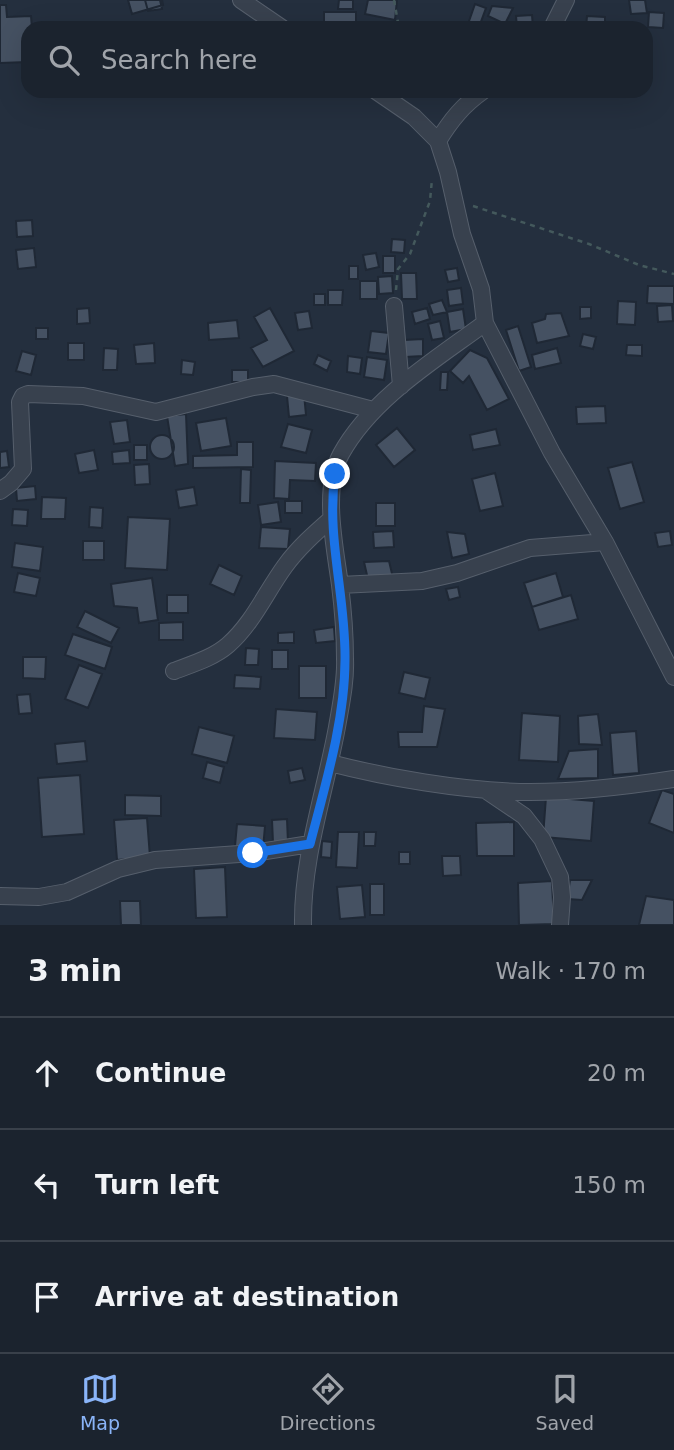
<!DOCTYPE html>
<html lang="en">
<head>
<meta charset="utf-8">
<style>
	:root { --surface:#1b232e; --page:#282f3a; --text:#f1f3f6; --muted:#a0a4aa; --line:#39404a; --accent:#8ab4f8 }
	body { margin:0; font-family:"DejaVu Sans",sans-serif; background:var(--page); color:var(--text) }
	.stop { position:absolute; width:21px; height:21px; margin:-16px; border:5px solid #1a73e8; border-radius:50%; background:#fff }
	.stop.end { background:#1a73e8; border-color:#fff; box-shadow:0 2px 7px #0008 }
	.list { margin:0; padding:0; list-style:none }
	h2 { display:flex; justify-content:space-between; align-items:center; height:91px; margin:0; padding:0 28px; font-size:30px }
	h2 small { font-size:23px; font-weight:400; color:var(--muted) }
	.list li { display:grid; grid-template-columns:46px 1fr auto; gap:21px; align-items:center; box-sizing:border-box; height:112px; padding:0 28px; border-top:2px solid var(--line) }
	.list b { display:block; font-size:26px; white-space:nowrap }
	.list em { font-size:23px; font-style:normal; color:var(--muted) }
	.icon { flex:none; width:38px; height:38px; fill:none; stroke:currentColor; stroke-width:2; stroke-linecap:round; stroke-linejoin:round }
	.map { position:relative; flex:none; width:674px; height:925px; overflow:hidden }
	.search { position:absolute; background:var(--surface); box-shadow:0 7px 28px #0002; left:21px; right:21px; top:21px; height:77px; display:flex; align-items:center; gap:18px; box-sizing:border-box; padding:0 24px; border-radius:21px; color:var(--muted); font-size:26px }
	.sheet { height:427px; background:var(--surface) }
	nav { display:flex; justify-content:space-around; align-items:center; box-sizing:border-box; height:98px; border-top:2px solid var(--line); background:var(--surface); font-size:19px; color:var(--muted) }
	nav a { display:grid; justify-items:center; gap:4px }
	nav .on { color:var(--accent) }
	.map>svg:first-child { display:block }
	.building { fill:#455162; stroke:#1f2835; stroke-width:2 }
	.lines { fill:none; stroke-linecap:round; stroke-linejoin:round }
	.minor-casing { stroke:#565f6c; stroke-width:18 }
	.path { stroke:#44595c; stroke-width:2.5; stroke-dasharray:5 5; stroke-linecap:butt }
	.minor { stroke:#38414e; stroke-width:16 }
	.route { stroke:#1a73e8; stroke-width:9 }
</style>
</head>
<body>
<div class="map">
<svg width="674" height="925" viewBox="0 0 674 925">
	<rect width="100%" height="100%" fill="#242f3e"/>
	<path class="building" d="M 128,0 L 162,0 L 163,5 L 132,14 Z
		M 145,0 L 160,0 L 162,9 L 148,11 Z
		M 339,0 L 353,0 L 353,9 L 338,9 Z
		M 368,0 L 397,0 L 395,20 L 365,14 Z
		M 629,0 L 645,0 L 647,13 L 631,14 Z
		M 475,4 L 486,8 L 479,27 L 468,24 Z
		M 0,5 L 6,5 L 7,17 L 31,16 L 32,28 L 28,28 L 28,62 L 0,63 Z
		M 492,6 L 513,8 L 505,24 L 488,16 Z
		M 324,12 L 356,12 L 356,28 L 324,28 Z
		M 649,12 L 664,13 L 663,28 L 648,27 Z
		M 532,15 L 533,28 L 517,28 L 516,16 Z
		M 587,16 L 605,17 L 605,28 L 586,28 Z
		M 32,220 L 33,236 L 17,237 L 16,221 Z
		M 392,239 L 405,240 L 404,253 L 391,252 Z
		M 34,248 L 36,267 L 18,269 L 16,250 Z
		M 376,253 L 379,267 L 366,270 L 363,255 Z
		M 383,256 L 395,256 L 395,273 L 383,273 Z
		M 349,266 L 358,266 L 358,279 L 349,279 Z
		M 457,268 L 459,280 L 448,282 L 445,270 Z
		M 401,273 L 416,273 L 417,299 L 402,299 Z
		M 392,276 L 393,293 L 379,294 L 378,277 Z
		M 360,281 L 377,281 L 377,299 L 360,299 Z
		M 648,286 L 674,286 L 674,304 L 647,303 Z
		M 461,288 L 463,304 L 449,306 L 447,290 Z
		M 328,290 L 343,290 L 342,305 L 328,305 Z
		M 314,294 L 325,294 L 325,305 L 314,305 Z
		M 442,300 L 447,312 L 433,315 L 429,304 Z
		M 618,301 L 636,302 L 635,325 L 617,324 Z
		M 672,305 L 673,321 L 658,322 L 657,306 Z
		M 580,307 L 591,307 L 591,318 L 580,319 Z
		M 89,308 L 90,323 L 77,324 L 77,309 Z
		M 270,308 L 294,351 L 263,367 L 251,348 L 267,340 L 254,317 Z
		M 427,308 L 430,319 L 415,324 L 412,312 Z
		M 463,309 L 466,329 L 450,332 L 447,312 Z
		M 309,311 L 312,328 L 298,330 L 295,313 Z
		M 561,313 L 569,336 L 537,343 L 532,323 L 545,319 L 546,314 Z
		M 237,320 L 239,338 L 209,340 L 208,323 Z
		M 440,321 L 444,338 L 432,340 L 428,324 Z
		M 518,326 L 531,367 L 519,371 L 506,330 Z
		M 36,328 L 48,328 L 48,339 L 36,339 Z
		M 371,331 L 389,333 L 386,354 L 368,352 Z
		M 583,334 L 596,337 L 593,349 L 580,346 Z
		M 423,339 L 423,356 L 405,357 L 404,340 Z
		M 68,343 L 84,343 L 84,360 L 68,360 Z
		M 154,343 L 155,363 L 136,364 L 134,345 Z
		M 627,345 L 642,345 L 642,356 L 626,355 Z
		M 104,348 L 118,349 L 117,370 L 103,370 Z
		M 557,348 L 561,363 L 535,369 L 532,355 Z
		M 470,350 L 487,358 L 509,399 L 487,410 L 469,376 L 463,383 L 450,371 Z
		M 22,351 L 36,355 L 31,375 L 16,371 Z
		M 318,355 L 331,361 L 327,371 L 314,364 Z
		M 348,356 L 362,358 L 360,374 L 347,372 Z
		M 367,357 L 387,360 L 384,380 L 364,377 Z
		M 182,360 L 195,362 L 193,375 L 181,374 Z
		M 232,370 L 248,370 L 248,382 L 232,382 Z
		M 441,372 L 448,372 L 447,390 L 440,390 Z
		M 304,394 L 306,415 L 289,417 L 287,396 Z
		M 605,406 L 606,423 L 577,424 L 576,407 Z
		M 186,414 L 188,464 L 175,466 L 167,416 Z
		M 226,418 L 231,446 L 201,451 L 196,423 Z
		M 127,420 L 130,442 L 114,444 L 110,422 Z
		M 288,424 L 312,430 L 306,453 L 281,447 Z
		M 397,428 L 415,450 L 394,467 L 376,445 Z
		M 496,429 L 500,445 L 473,450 L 470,435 Z
		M150 447a12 12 0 1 1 24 0a12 12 0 1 1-24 0Z
		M 237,442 L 253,442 L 253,467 L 193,468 L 193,456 L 237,455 Z
		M 134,445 L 147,445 L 147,460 L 134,460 Z
		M 94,450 L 98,470 L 79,473 L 75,454 Z
		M 129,450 L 130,463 L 113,464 L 112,452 Z
		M 7,451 L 9,467 L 0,468 L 0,452 Z
		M 275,461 L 316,463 L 315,481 L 290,480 L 289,499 L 274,498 Z
		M 632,462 L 644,502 L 620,509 L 608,468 Z
		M 149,464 L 150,484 L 135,485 L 134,465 Z
		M 241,469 L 251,470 L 250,503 L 240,503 Z
		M 495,473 L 503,506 L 480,511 L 472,479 Z
		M 35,486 L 36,499 L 17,501 L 16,488 Z
		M 194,487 L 197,505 L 179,508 L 176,490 Z
		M 42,497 L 66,498 L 65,519 L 41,519 Z
		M 285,501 L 302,501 L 302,513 L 285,513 Z
		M 278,502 L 281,522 L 261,525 L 258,505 Z
		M 376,503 L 395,503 L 395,526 L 376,526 Z
		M 90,507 L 103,508 L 102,528 L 89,527 Z
		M 13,509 L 28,510 L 27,526 L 12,525 Z
		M 128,517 L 170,519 L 167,570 L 125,568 Z
		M 261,527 L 290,529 L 288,549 L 259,548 Z
		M 393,531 L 394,547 L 374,548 L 373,532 Z
		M 670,531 L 672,545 L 658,547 L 655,533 Z
		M 447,532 L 465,534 L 469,554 L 452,558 Z
		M 83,541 L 104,541 L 104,560 L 83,560 Z
		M 15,543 L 43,547 L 40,571 L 12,567 Z
		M 389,561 L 394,582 L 369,584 L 364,562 Z
		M 219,565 L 242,576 L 234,595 L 210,584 Z
		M 18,573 L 40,578 L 36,596 L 14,592 Z
		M 556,573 L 563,597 L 532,607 L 524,583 Z
		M 152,578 L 158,620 L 139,623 L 137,608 L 114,606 L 111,584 Z
		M 458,587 L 460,597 L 449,600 L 446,589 Z
		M 167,595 L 188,595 L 188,613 L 167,613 Z
		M 571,595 L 578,619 L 539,630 L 532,607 Z
		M 85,611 L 119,628 L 111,643 L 77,627 Z
		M 183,622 L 183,640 L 159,640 L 159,623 Z
		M 334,627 L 335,641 L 316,643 L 314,630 Z
		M 294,632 L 294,643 L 278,643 L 278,633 Z
		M 73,634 L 112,647 L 105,669 L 65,655 Z
		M 246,648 L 259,649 L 258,665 L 245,665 Z
		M 272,650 L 288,650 L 288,669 L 272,669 Z
		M 23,657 L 46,657 L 45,679 L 23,678 Z
		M 79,665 L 102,674 L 88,708 L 65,699 Z
		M 299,666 L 326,666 L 326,698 L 299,698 Z
		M 404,672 L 430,678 L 425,699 L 399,693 Z
		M 235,675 L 261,677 L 260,689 L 234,688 Z
		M 30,694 L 32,713 L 19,714 L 17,695 Z
		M 424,706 L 445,709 L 437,747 L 399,747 L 398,732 L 422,732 Z
		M 276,709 L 317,712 L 315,740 L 274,738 Z
		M 522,713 L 560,716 L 558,762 L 519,760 Z
		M 598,714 L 602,745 L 579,744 L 578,716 Z
		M 199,727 L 234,736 L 227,763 L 192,754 Z
		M 636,731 L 639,773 L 613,775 L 610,733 Z
		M 85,741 L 87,761 L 57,764 L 55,744 Z
		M 598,749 L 598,778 L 558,779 L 569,751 Z
		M 207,762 L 224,767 L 220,783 L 203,778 Z
		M 302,768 L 305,780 L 290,783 L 288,771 Z
		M 80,775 L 84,834 L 42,837 L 38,778 Z
		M 662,790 L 674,794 L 674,833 L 649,823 Z
		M 125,795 L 161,796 L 161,816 L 125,815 Z
		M 546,797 L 594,801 L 591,841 L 543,837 Z
		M 147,818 L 150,857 L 117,860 L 114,820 Z
		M 287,819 L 288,843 L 273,843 L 272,820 Z
		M 514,822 L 514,856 L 477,856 L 476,823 Z
		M 237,824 L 265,826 L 263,849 L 235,846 Z
		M 338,832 L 359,832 L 357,868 L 336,867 Z
		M 364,832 L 376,832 L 375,846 L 364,846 Z
		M 322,841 L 332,842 L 331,858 L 321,857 Z
		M 399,852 L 410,852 L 410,864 L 399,864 Z
		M 442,856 L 460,856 L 461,875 L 443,876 Z
		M 225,867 L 227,917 L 196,918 L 194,869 Z
		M 570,880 L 592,880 L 582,900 L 567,899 Z
		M 552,881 L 554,924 L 519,925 L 518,883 Z
		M 370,884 L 384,884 L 384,915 L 370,915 Z
		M 362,885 L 365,917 L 340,919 L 337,887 Z
		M 646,896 L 674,900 L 674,925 L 639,925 Z
		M 120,901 L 140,901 L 141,925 L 121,925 Z"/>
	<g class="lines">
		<g class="minor-casing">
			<path id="minor" d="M 241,0 L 282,28
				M 552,28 L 566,0
				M 376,91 L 414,117 L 438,141 L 448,172 L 462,234 L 481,289 L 485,323 L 552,453 L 605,542 L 674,677
				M 438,141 C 451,120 463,105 483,91
				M 394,306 L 401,386
				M 0,491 L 11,483 L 23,469 L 20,402 L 23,396 L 28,394 L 83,396 L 156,412 L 253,387 L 274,384 L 373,410
				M 340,585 L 422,581 L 457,573 L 530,548 L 605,542
				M 174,671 C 192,664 213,658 228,645 C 253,623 266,592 285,566 C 298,548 315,533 331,519
				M 330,763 C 388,778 460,790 520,792 C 572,793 623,787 674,779
				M 487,791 L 524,816 L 542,839 L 560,877 L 562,897 L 560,925
				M 0,896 L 39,897 L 67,892 L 118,869 L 155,860 L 253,853 L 310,844
				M 303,925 C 302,857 325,793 337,727 C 341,704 346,681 345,659 C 345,634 343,609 340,585 C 335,547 322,489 341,454 C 372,398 435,360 485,323"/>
		</g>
		<path class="path" d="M 394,0 L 399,28
			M 473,206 L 589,244 L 639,265 L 674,274
			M 396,290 L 398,269 L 410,254 L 430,201 L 432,179"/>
		<use href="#minor" class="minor"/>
	</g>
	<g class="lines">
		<path class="route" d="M 253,853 L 310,844 C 325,786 345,720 345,660 C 346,596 326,538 335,474"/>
	</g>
</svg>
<div class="stop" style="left:253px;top:853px"></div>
<div class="stop end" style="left:335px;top:474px"></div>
<div class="search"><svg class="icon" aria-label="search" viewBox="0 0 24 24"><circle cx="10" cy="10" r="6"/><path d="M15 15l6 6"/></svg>Search here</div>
</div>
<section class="sheet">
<h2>3 min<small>Walk · 170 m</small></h2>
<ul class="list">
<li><svg class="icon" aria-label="ahead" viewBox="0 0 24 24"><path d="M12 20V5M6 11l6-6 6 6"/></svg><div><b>Continue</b></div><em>20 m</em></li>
<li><svg class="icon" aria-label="left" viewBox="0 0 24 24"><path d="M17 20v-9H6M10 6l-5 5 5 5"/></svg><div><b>Turn left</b></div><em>150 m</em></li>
<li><svg class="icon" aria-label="arrive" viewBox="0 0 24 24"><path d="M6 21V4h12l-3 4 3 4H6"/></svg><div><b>Arrive at destination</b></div></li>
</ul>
</section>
<nav>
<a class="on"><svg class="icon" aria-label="map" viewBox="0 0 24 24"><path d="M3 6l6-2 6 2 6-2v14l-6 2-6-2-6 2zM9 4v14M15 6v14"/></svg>Map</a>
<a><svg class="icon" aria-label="directions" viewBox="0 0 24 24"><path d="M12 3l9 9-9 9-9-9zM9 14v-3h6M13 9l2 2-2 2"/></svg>Directions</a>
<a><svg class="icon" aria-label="saved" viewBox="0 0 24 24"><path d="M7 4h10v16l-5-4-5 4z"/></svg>Saved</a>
</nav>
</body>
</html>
